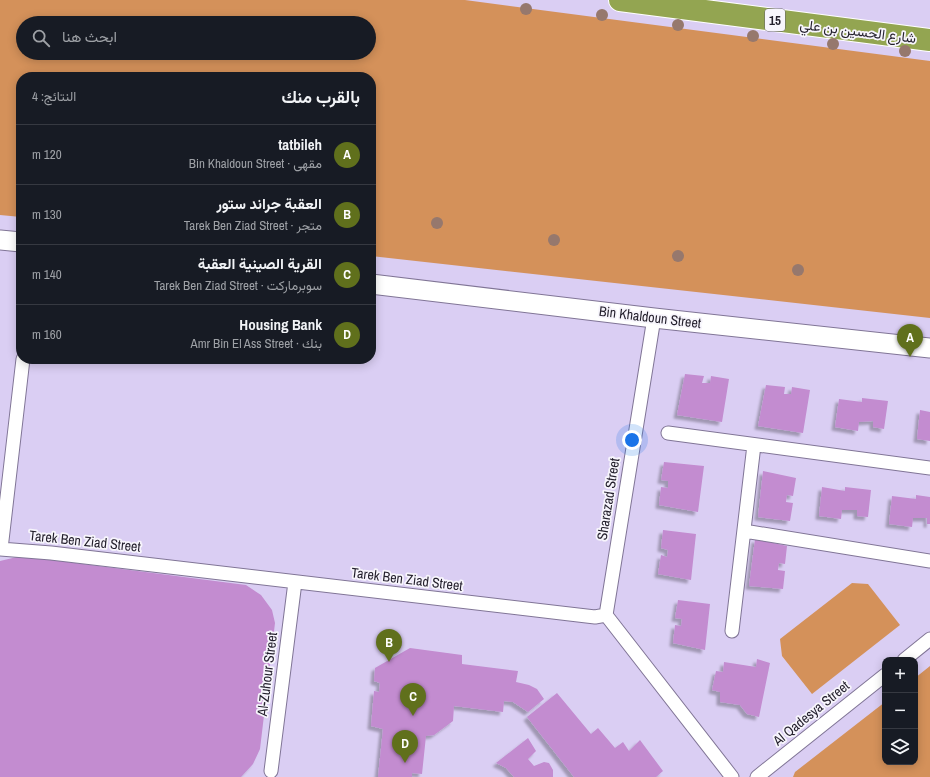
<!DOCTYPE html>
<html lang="ar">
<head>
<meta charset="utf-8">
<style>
	:root { --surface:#171b24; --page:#20242c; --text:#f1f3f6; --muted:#9ea1a6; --line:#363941; --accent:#60701c }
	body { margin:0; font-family:"Archivo Narrow",Vazirmatn,sans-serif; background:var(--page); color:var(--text); direction:rtl }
	.controls { position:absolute; right:12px; bottom:12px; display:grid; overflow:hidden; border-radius:8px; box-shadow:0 2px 10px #0003 }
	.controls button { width:36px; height:36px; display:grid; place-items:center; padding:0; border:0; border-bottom:1px solid var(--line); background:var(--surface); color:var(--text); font:20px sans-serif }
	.you { position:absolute; left:632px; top:440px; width:14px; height:14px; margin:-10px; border:3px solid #fff; border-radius:50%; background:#1a73e8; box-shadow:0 0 0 6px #1a73e833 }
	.badge { display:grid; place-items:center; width:26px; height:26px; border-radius:50%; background:var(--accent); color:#fff; font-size:13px; font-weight:700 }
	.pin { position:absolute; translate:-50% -33px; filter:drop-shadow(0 1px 2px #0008) }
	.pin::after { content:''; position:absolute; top:21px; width:14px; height:12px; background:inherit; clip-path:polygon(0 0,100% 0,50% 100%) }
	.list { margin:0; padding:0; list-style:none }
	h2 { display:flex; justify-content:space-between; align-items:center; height:52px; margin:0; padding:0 16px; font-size:17px }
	h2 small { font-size:13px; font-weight:400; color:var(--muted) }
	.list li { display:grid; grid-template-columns:26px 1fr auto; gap:12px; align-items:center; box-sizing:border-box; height:60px; padding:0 16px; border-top:1px solid var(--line) }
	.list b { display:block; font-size:15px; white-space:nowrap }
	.list p { margin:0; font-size:13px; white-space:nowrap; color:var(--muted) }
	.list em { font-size:13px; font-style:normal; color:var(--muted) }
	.icon { flex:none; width:22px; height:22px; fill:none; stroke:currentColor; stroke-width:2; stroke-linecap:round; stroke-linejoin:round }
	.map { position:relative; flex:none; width:930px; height:777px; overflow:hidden; direction:ltr }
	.search { position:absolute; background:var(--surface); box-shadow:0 2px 10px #0003; left:16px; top:16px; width:360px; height:44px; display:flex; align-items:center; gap:10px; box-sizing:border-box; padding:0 14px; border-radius:22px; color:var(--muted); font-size:15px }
	.panel { position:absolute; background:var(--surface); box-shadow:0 2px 10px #0003; left:16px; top:72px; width:360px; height:292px; border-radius:16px; direction:rtl }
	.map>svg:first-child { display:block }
	.green { fill:#d4915a; fill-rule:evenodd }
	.building { fill:#c38cd0; filter:url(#shadow) }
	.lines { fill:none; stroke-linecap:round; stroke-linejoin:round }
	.street-casing { stroke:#807596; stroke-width:15 }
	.secondary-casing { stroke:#807596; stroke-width:21 }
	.highway-casing { stroke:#fff; stroke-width:24 }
	.street { stroke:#fff; stroke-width:13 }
	.secondary { stroke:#fff; stroke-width:19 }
	.highway { stroke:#93a551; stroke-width:22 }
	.tree { fill:#96786d }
	.labels { text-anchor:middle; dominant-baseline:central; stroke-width:3.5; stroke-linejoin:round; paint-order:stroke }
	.shield { fill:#f7f5fc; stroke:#635f6a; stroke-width:1 }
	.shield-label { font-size:13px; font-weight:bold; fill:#231f2c }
	.street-label { font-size:14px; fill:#231f2c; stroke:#f7f5fc }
</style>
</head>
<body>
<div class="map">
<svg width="930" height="777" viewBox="0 0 930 777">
	<defs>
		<filter id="shadow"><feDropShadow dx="-3.5" dy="3.5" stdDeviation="1" flood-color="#0004"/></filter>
	</defs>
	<rect width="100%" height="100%" fill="#dacef3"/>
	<path class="green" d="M 0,0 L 465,0 L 930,61 L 930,318 L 371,256 L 371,77 L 21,77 L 21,217 L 0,215 ZM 23,23 L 369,23 L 369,53 L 23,53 Z
		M 852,583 L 868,584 L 900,625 L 812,694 L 782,656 L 780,639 Z
		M 930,666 L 930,777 L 793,777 L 795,772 L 885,702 L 885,762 L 915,762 L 915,678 Z"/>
	<path class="building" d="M 685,374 L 704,376 L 702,383 L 710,383 L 711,376 L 729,379 L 722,422 L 677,415 Z
		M 766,385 L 785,387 L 784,394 L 791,394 L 792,387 L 810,390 L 803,433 L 758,426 Z
		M 862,398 L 888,401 L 884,429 L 873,427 L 873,421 L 859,422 L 858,431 L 835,427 L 839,399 L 862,402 Z
		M 920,410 L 930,412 L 930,441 L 917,439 Z
		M 664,462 L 704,466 L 698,512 L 659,505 L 661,487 L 668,488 L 668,481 L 661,480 Z
		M 763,471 L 796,478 L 793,496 L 787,495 L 786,502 L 793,503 L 790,521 L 758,517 Z
		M 822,487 L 845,491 L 845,487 L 871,490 L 868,517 L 857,516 L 857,510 L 842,510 L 841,519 L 819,516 Z
		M 916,495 L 930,497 L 930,524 L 927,524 L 927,518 L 913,518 L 912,527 L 889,524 L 892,496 L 916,499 Z
		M 663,530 L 696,534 L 691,580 L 658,574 L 661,555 L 667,557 L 668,550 L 661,548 Z
		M 755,539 L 787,546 L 785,564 L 779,563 L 778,570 L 785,571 L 783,589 L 749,586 Z
		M 21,556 L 246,585 L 261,595 L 272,610 L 275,623 L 260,749 L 253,764 L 241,777 L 0,777 L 0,561 Z
		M 678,600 L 710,604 L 705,650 L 673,643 L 675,625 L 681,626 L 682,619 L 675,618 Z
		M 410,648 L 462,655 L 462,664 L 518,671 L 516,682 L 529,685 L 537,689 L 544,699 L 528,712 L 513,702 L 504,701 L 503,712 L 454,706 L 453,721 L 434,735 L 426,736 L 422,774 L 412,773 L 412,777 L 378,777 L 383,729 L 371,726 L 374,691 L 379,692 L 380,683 L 374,681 L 375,668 Z
		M 757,659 L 770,663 L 759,717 L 747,714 L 740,705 L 720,702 L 720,692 L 712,690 L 716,671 L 723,672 L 724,662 L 756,667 Z
		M 557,693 L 591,734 L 598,728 L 615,748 L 623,742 L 629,751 L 640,740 L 663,771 L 656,777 L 574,777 L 527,717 Z
		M 528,738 L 536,751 L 528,759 L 534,766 L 544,762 L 549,763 L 553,770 L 553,777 L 514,777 L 506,768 L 496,763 Z"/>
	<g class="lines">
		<g class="street-casing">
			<path id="street" d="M 668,433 L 930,468
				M 744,531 L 930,561
				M 0,549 L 51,553 L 595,617 L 606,615
				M 1,549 L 23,359
				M 606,615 L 654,318
				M 606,615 L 732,777
				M 732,631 L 754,445
				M 904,660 L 930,639
				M 271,771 L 295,582
				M 757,777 L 885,675"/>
		</g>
		<g class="secondary-casing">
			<path id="secondary" d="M 0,240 L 21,242
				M 371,284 L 654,318 L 930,348"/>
		</g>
		<g class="highway-casing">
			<path id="highway" d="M 620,0 L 930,40"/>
		</g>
		<use href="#street" class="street"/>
		<use href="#secondary" class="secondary"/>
		<use href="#highway" class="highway"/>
	</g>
	<g class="tree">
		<circle cx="526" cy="9" r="6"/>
		<circle cx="602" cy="15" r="6"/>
		<circle cx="678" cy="25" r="6"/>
		<circle cx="753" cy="36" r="6"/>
		<circle cx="833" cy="44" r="6"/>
		<circle cx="905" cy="51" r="6"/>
		<circle cx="437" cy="223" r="6"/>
		<circle cx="554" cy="240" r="6"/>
		<circle cx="678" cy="256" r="6"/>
		<circle cx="798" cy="270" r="6"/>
	</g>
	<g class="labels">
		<rect class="shield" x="765" y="9" width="20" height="22" rx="3"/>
		<g class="shield-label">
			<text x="775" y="20">15</text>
		</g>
		<g class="street-label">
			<text transform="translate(858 31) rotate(7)">شارع الحسين بن علي</text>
			<text transform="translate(650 317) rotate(7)">Bin Khaldoun Street</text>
			<text transform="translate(608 499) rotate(-81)">Sharazad Street</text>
			<text transform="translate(85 541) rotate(6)">Tarek Ben Ziad Street</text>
			<text transform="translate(407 579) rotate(7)">Tarek Ben Ziad Street</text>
			<text transform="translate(267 674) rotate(-83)">Al-Zuhour Street</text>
			<text transform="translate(811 713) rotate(-39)">Al Qadesya Street</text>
		</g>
	</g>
</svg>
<div class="controls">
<button>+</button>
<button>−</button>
<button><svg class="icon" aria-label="layers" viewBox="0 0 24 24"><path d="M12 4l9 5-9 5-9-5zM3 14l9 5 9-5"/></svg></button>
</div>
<div class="you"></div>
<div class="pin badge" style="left:910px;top:357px">A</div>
<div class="pin badge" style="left:389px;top:662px">B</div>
<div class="pin badge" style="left:413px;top:716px">C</div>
<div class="pin badge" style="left:405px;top:763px">D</div>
<div class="search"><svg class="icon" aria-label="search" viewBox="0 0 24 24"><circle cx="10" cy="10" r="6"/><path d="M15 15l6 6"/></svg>ابحث هنا</div>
<section class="panel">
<h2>بالقرب منك<small>النتائج: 4</small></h2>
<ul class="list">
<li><span class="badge">A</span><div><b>tatbileh</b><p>مقهى · Bin Khaldoun Street</p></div><em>120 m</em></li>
<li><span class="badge">B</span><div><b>العقبة جراند ستور</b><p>متجر · Tarek Ben Ziad Street</p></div><em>130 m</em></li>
<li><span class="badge">C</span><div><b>القرية الصينية العقبة</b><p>سوبرماركت · Tarek Ben Ziad Street</p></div><em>140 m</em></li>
<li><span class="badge">D</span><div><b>Housing Bank</b><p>بنك · Amr Bin El Ass Street</p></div><em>160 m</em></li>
</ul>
</section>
</div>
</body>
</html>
